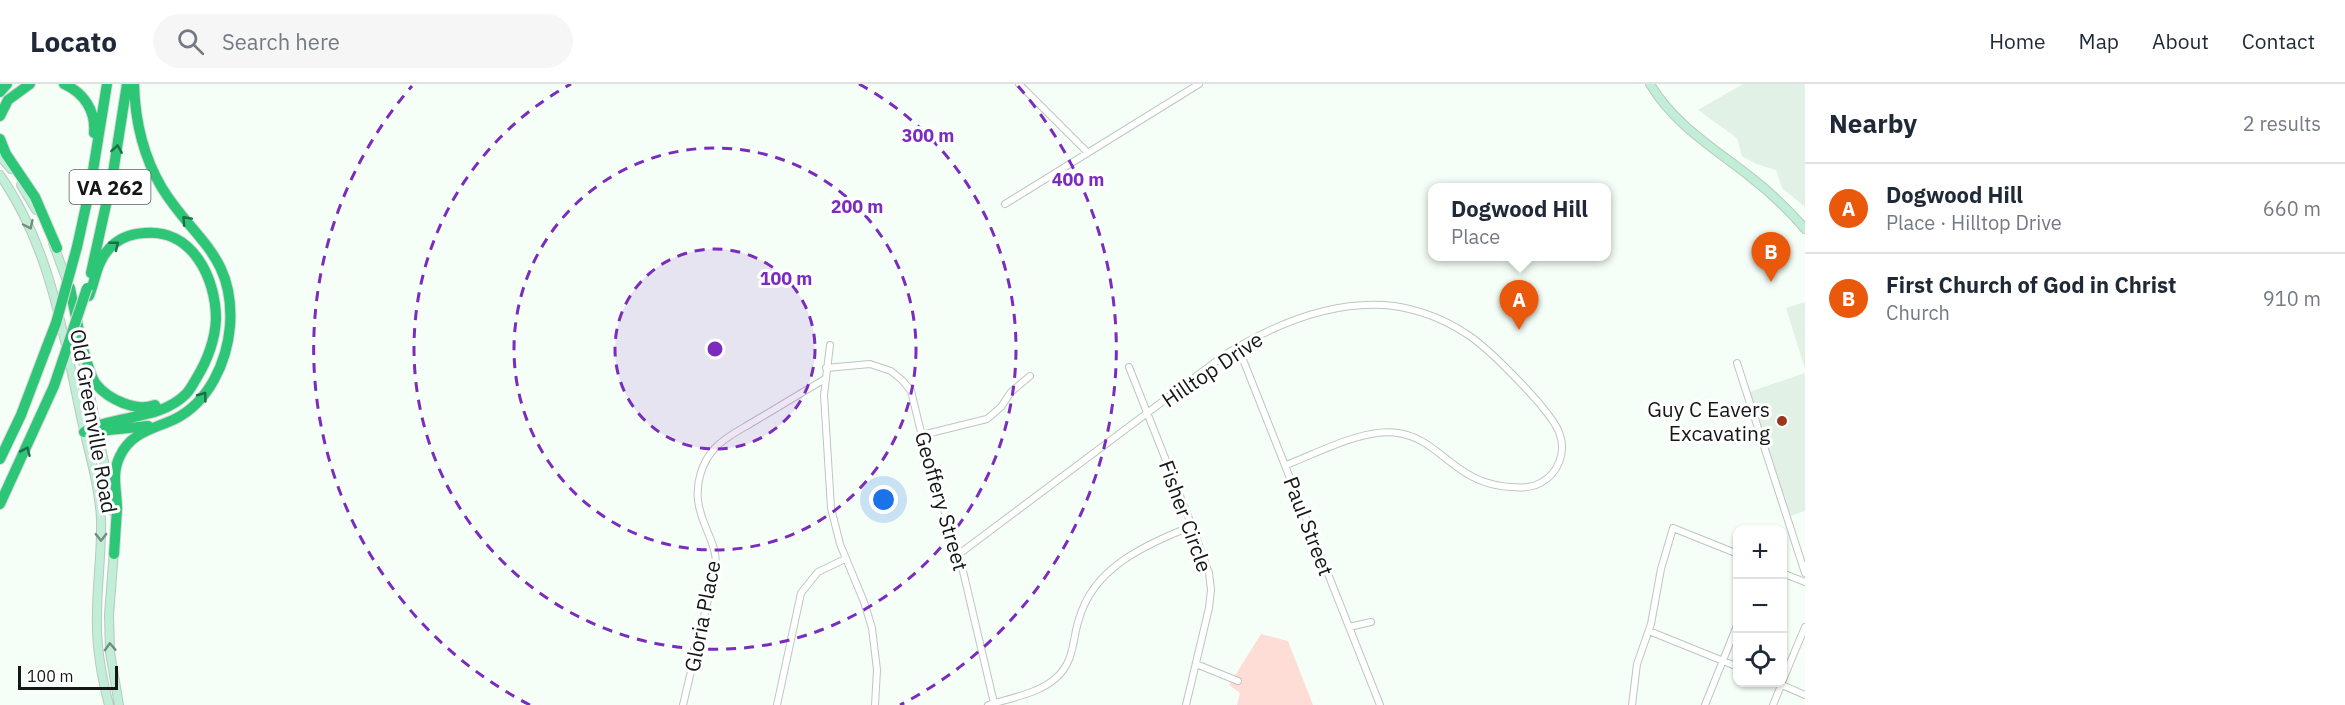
<!DOCTYPE html>
<html lang="en">
<head>
<meta charset="utf-8">
<style>
	:root { --surface:#fff; --page:#f6f6f7; --text:#1f2937; --muted:#747a83; --line:#e0e1e3; --accent:#ea580c }
	body { margin:0; font-family:"IBM Plex Sans",sans-serif; background:var(--page); color:var(--text) }
	.controls { position:absolute; right:18px; bottom:18px; display:grid; overflow:hidden; border-radius:12px; box-shadow:0 2px 4px #0004 }
	.controls button { width:54px; height:54px; display:grid; place-items:center; padding:0; border:0; border-bottom:2px solid var(--line); background:var(--surface); color:var(--text); font:30px sans-serif }
	.scale { position:absolute; left:18px; bottom:15px; width:100px; box-sizing:border-box; padding-left:6px; border:3px solid #141715; border-top:0; font-size:16px; line-height:21px; white-space:nowrap; color:#141715; -webkit-text-stroke:4px #fff; paint-order:stroke }
	.you { position:absolute; left:884px; top:416px; width:21px; height:21px; margin:-15px; border:4px solid #fff; border-radius:50%; background:#1a73e8; box-shadow:0 0 0 9px #1a73e833 }
	.badge { display:grid; place-items:center; width:39px; height:39px; border-radius:50%; background:var(--accent); color:#fff; font-size:20px; font-weight:700 }
	.pin { position:absolute; translate:-50% -50px; filter:drop-shadow(0 2px 3px #0008) }
	.pin::after { content:''; position:absolute; top:32px; width:21px; height:18px; background:inherit; clip-path:polygon(0 0,100% 0,50% 100%) }
	.popup { position:absolute; left:1428px; top:99px; width:183px; height:78px; box-sizing:border-box; display:grid; place-content:center; border-radius:12px; background:var(--surface); filter:drop-shadow(0 2px 4px #0005); font-size:20px; white-space:nowrap; color:var(--muted) }
	.popup b { font-size:22px; color:var(--text) }
	.popup::after { content:''; position:absolute; left:50%; top:100%; margin-left:-12px; border:12px solid transparent; border-top-color:var(--surface) }
	.list { margin:0; padding:0; list-style:none }
	h2 { display:flex; justify-content:space-between; align-items:center; height:78px; margin:0; padding:0 24px; font-size:26px }
	h2 small { font-size:20px; font-weight:400; color:var(--muted) }
	.list li { display:grid; grid-template-columns:39px 1fr auto; gap:18px; align-items:center; box-sizing:border-box; height:90px; padding:0 24px; border-top:2px solid var(--line) }
	.list b { display:block; font-size:22px; white-space:nowrap }
	.list p { margin:0; font-size:20px; white-space:nowrap; color:var(--muted) }
	.list em { font-size:20px; font-style:normal; color:var(--muted) }
	.icon { flex:none; width:33px; height:33px; fill:none; stroke:currentColor; stroke-width:2; stroke-linecap:round; stroke-linejoin:round }
	.map { position:relative; flex:none; width:1805px; height:621px; overflow:hidden }
	header { display:flex; align-items:center; gap:36px; box-sizing:border-box; height:84px; padding:0 30px; background:var(--surface); border-bottom:2px solid var(--line) }
	header strong { font-size:28px }
	nav { display:flex; gap:33px; margin-inline-start:auto; font-size:21px }
	.search { width:420px; height:54px; background:var(--page); display:flex; align-items:center; gap:15px; box-sizing:border-box; padding:0 21px; border-radius:33px; color:var(--muted); font-size:22px }
	main { display:flex }
	aside { flex:1; background:var(--surface) }
	.map>svg:first-child { display:block }
	.built { fill:#e1f1e6 }
	.green { fill:#feddd6 }
	.lines { fill:none; stroke-linecap:round; stroke-linejoin:round }
	.street-casing { stroke:#bdc6c0; stroke-width:8 }
	.secondary-casing { stroke:#bdc6c0; stroke-width:10 }
	.highway-casing { stroke:#d9dada; stroke-width:12 }
	.street { stroke:#fff; stroke-width:6 }
	.secondary { stroke:#c0eed6; stroke-width:8 }
	.highway { stroke:#2dc576; stroke-width:10 }
	.highway-bridge-casing { stroke:#d9dada; stroke-width:12; stroke-linecap:butt }
	.highway-bridge { stroke:#2dc576; stroke-width:10 }
	.oneway { stroke:#206e46 }
	.oneway2 { stroke:#738d7f }
	.ring { fill:none; stroke:#7b2cbf; stroke-width:3; stroke-dasharray:10 8 }
	.poi-dot { fill:#9d341e; stroke:#fff; stroke-width:2 }
	.labels { text-anchor:middle; dominant-baseline:central; stroke-width:6; stroke-linejoin:round; paint-order:stroke }
	.shield { fill:#fff; stroke:#5a5d5b; stroke-width:1.5 }
	.shield-label { font-size:20px; font-weight:bold; fill:#141715 }
	.street-label { font-size:21px; fill:#141715; stroke:#fff }
	.poi-label { font-size:21px; fill:#141715; stroke:#fff; text-anchor:end }
	.centre { fill:#7b2cbf; stroke:#fff; stroke-width:3 }
	.ring-label { font-size:18px; text-anchor:middle; font-weight:bold; fill:#7b2cbf; stroke:#fff; stroke-width:6; stroke-linejoin:round; paint-order:stroke }
</style>
</head>
<body>
<header>
<strong>Locato</strong>
<div class="search"><svg class="icon" aria-label="search" viewBox="0 0 24 24"><circle cx="10" cy="10" r="6"/><path d="M15 15l6 6"/></svg>Search here</div>
<nav><a>Home</a><a>Map</a><a>About</a><a>Contact</a></nav>
</header>
<main>
<div class="map">
<svg width="1805" height="621" viewBox="0 0 1805 621">
	<rect width="100%" height="100%" fill="#f5fef7"/>
	<path class="built" d="M 1743,0 L 1805,0 L 1805,123 L 1782,104 L 1776,86 L 1756,80 L 1742,72 L 1737,54 L 1698,26 Z
		M 1805,218 L 1805,285 L 1786,224 Z
		M 1805,289 L 1805,427 L 1790,432 L 1749,308 Z"/>
	<path class="green" d="M 1261,550 L 1288,557 L 1313,621 L 1237,621 L 1240,609 L 1229,601 Z"/>
	<g class="lines">
		<g class="street-casing">
			<path id="street" d="M 1019,0 L 1088,69
				M 1005,120 L 1199,0
				M 830,261 L 824,311 L 831,424 L 840,460 L 864,518 L 872,544 L 877,586 L 875,621
				M 1238,263 L 1380,621
				M 1737,279 L 1805,489
				M 1129,283 L 1192,442 L 1209,489 L 1211,506 L 1209,524 L 1186,621
				M 826,284 L 870,280 L 891,287 L 902,296 L 911,307 L 929,381 L 959,470 L 994,619
				M 922,351 L 987,335 L 1001,323 L 1011,308 L 1030,292
				M 959,470 L 1226,270 C 1275,240 1335,215 1394,222 C 1419,226 1444,235 1465,249 C 1487,262 1554,329 1560,351 C 1566,369 1558,389 1542,398 C 1533,404 1521,404 1511,403 C 1493,402 1475,396 1460,385 C 1439,371 1425,353 1398,349 C 1363,344 1318,369 1286,381
				M 1782,489 L 1805,498
				M 1349,543 L 1371,538
				M 1649,547 L 1738,583
				M 1196,580 L 1238,597
				M 1775,598 L 1805,611
				M 1782,598 L 1805,543
				M 683,621 L 716,482 C 717,458 700,440 698,416 C 696,398 702,378 715,364 C 725,353 740,346 753,338 C 777,324 801,309 825,295
				M 777,621 L 801,509 L 818,488 L 845,475
				M 988,621 C 1010,614 1038,610 1056,594 C 1075,577 1072,556 1079,535 C 1094,482 1146,461 1192,442
				M 1632,621 L 1637,580 L 1651,540 L 1661,485 L 1673,444 L 1738,470
				M 1705,621 L 1738,539
				M 1773,621 L 1782,599"/>
		</g>
		<g class="secondary-casing">
			<path id="secondary" d="M 1650,0 C 1674,40 1712,63 1748,91 C 1769,107 1788,125 1805,145
				M 0,72 L 11,85
				M 0,91 C 48,160 62,242 79,323 C 86,360 99,397 101,435 C 102,467 97,499 97,531 C 96,562 101,591 109,621
				M 21,101 L 36,126
				M 53,159 L 67,197
				M 83,278 L 108,397 L 112,427
				M 114,467 L 109,531 L 110,568 L 119,621"/>
		</g>
		<g class="highway-casing">
			<path id="highway" d="M 64,0 C 84,9 96,27 94,49
				M 0,8 L 7,0
				M 0,32 L 8,16 L 30,0
				M 0,55 L 6,70 L 35,113 L 57,164
				M 77,163 L 91,99 L 107,0
				M 91,189 L 113,89 L 127,0
				M 70,204 C 74,224 86,287 96,300 C 103,309 113,315 123,319 C 134,323 143,325 155,321
				M 84,348 C 116,330 159,337 186,310 C 190,306 193,300 196,295 C 207,277 215,257 216,235 C 216,194 192,144 144,149 C 130,150 117,155 108,166 C 97,178 95,197 89,212
				M 89,348 L 148,342
				M 0,375 L 21,331 L 46,265
				M 0,420 L 54,302
				M 114,470 C 115,455 116,440 117,425 C 117,406 111,390 120,372 C 131,348 154,345 175,335 C 209,318 227,278 230,242 C 235,171 193,155 162,104 C 143,72 135,37 134,0"/>
		</g>
		<use href="#street" class="street"/>
		<use href="#secondary" class="secondary"/>
		<use href="#highway" class="highway"/>
		<g class="highway-bridge-casing">
			<path id="highway-bridge" d="M 46,265 L 56,239 L 77,163
				M 54,302 L 87,204"/>
		</g>
		<use href="#highway-bridge" class="highway-bridge"/>
	</g>
	<defs><path id="oneway-chevron" d="M-2-3.5L2.5 0L-2 3.5" fill="none" stroke-width="1.6" stroke-linecap="round" stroke-linejoin="round" transform="scale(1.5)"/></defs>
	<g class="oneway">
		<use href="#oneway-chevron" transform="translate(117 65) rotate(-81)"/>
		<use href="#oneway-chevron" transform="translate(186 136) rotate(-133)"/>
		<use href="#oneway-chevron" transform="translate(115 161) rotate(-39)"/>
		<use href="#oneway-chevron" transform="translate(203 312) rotate(-53)"/>
		<use href="#oneway-chevron" transform="translate(26 367) rotate(-66)"/>
	</g>
	<g class="oneway2">
		<use href="#oneway-chevron" transform="translate(29 141) rotate(65)"/>
		<use href="#oneway-chevron" transform="translate(101 453) rotate(90)"/>
		<use href="#oneway-chevron" transform="translate(110 563) rotate(-93)"/>
	</g>
	<circle cx="715" cy="265" r="100" fill="#7b2cbf" fill-opacity=".12"/>
	<g class="ring">
		<circle cx="715" cy="265" r="100"/>
		<circle cx="715" cy="265" r="201"/>
		<path d="M859 0A301 301 0 1 1 571 0"/>
		<path d="M530 621A401 401 0 0 1 412 2M1018 2A401 401 0 0 1 900 621"/>
	</g>
	<circle class="poi-dot" cx="1782" cy="337" r="6"/>
	<g class="labels">
		<rect class="shield" x="69.5" y="86" width="81" height="34" rx="4.5"/>
		<g class="shield-label">
			<text x="110" y="103">VA 262</text>
		</g>
		<g class="street-label">
			<text transform="translate(1212 285) rotate(-34)">Hilltop Drive</text>
			<text transform="translate(94 337) rotate(80)">Old Greenville Road</text>
			<text transform="translate(942 417) rotate(74)">Geoffery Street</text>
			<text transform="translate(1186 432) rotate(70)">Fisher Circle</text>
			<text transform="translate(1309 442) rotate(69)">Paul Street</text>
			<text transform="translate(702 532) rotate(-79)">Gloria Place</text>
		</g>
		<g class="poi-label">
			<text x="1770" y="325">Guy C Eavers<tspan x="1770" dy="24">Excavating</tspan></text>
		</g>
	</g>
	<circle cx="715" cy="265" r="9" class="centre"/>
	<g class="ring-label">
		<text x="928" y="58">300 m</text>
		<text x="1078" y="102">400 m</text>
		<text x="857" y="129">200 m</text>
		<text x="786" y="201">100 m</text>
	</g>
</svg>
<div class="controls">
<button>+</button>
<button>−</button>
<button><svg class="icon" aria-label="locate" viewBox="0 0 24 24"><circle cx="12" cy="12" r="6"/><path d="M12 2v4M12 18v4M2 12h4M18 12h4"/></svg></button>
</div>
<div class="scale">100 m</div>
<div class="you"></div>
<div class="pin badge" style="left:1519px;top:246px">A</div>
<div class="popup"><b>Dogwood Hill</b>Place</div>
<div class="pin badge" style="left:1771px;top:198px">B</div>
</div>
<aside>
<h2>Nearby<small>2 results</small></h2>
<ul class="list">
<li><span class="badge">A</span><div><b>Dogwood Hill</b><p>Place · Hilltop Drive</p></div><em>660 m</em></li>
<li><span class="badge">B</span><div><b>First Church of God in Christ</b><p>Church</p></div><em>910 m</em></li>
</ul>
</aside>
</main>
</body>
</html>
